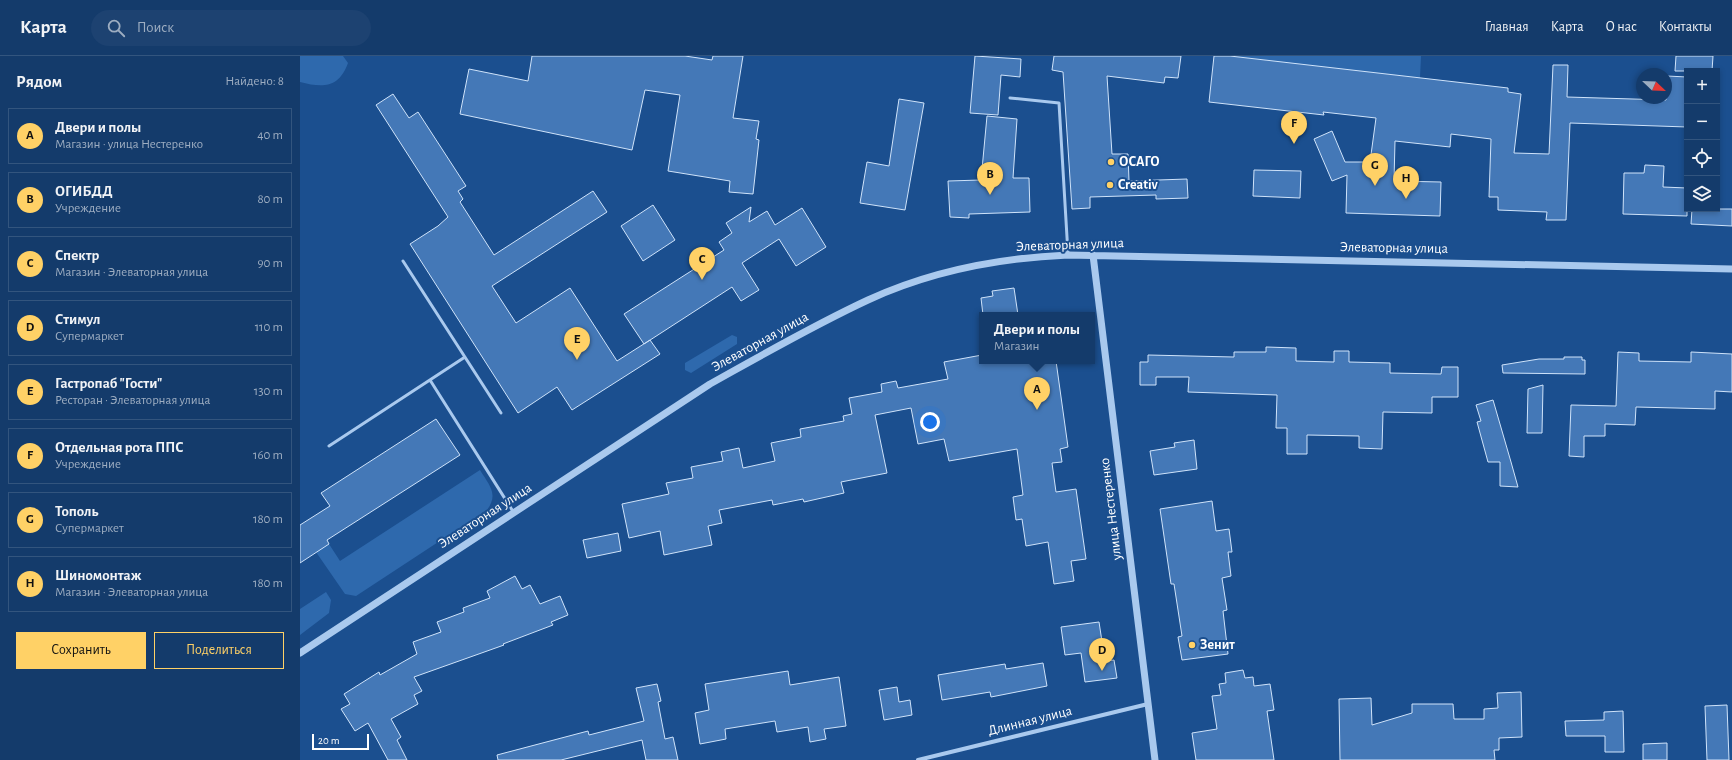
<!DOCTYPE html>
<html lang="ru">
<head>
<meta charset="utf-8">
<style>
	:root { --surface:#143b6b; --page:#1d4271; --text:#f1f3f6; --muted:#9dadc1; --line:#33557e; --accent:#ffd166 }
	body { margin:0; font-family:"Alegreya Sans",sans-serif; background:var(--page); color:var(--text) }
	.controls { position:absolute; right:12px; top:12px; display:grid; overflow:hidden; border-radius:0px; box-shadow:0 2px 6px #0003 }
	.controls button { width:36px; height:36px; display:grid; place-items:center; padding:0; border:0; border-bottom:1px solid var(--line); background:var(--surface); color:var(--text); font:20px sans-serif }
	.compass { position:absolute; left:1336px; top:12px; width:36px; height:36px; border-radius:50%; background:var(--surface); box-shadow:0 2px 6px #0003; rotate:113deg }
	.scale { position:absolute; left:12px; bottom:10px; width:57px; box-sizing:border-box; padding-left:4px; border:2px solid #fff; border-top:0; font-size:11px; line-height:14px; white-space:nowrap; color:#fff; -webkit-text-stroke:3px #1b4f8f; paint-order:stroke }
	.you { position:absolute; left:630px; top:366px; width:14px; height:14px; margin:-10px; border:3px solid #fff; border-radius:50%; background:#1a73e8; box-shadow:0 0 0 6px #1a73e833 }
	.badge { display:grid; place-items:center; width:26px; height:26px; border-radius:50%; background:var(--accent); color:#111; font-size:13px; font-weight:700 }
	.pin { position:absolute; translate:-50% -33px; filter:drop-shadow(0 1px 2px #0008) }
	.pin::after { content:''; position:absolute; top:21px; width:14px; height:12px; background:inherit; clip-path:polygon(0 0,100% 0,50% 100%) }
	.popup { position:absolute; left:679px; top:256px; width:116px; height:52px; box-sizing:border-box; display:grid; place-content:center; border-radius:0px; background:var(--surface); filter:drop-shadow(0 1px 3px #0005); font-size:13px; white-space:nowrap; color:var(--muted) }
	.popup b { font-size:15px; color:var(--text) }
	.popup::after { content:''; position:absolute; left:50%; top:100%; margin-left:-8px; border:8px solid transparent; border-top-color:var(--surface) }
	.list { margin:0; padding:0; list-style:none }
	h2 { display:flex; justify-content:space-between; align-items:center; height:52px; margin:0; padding:0 16px; font-size:17px }
	h2 small { font-size:13px; font-weight:400; color:var(--muted) }
	.list li { display:grid; grid-template-columns:26px 1fr auto; gap:12px; align-items:center; box-sizing:border-box; height:56px; margin:0 8px 8px; padding:0 8px; border:1px solid var(--line); border-radius:0px }
	.list b { display:block; font-size:15px; white-space:nowrap }
	.list p { margin:0; font-size:13px; white-space:nowrap; color:var(--muted) }
	.list em { font-size:13px; font-style:normal; color:var(--muted) }
	.actions { display:flex; gap:8px; padding:12px 16px }
	.actions a { flex:1; padding:9px 0; border:1px solid var(--accent); border-radius:0px; text-align:center; font-size:14px; color:var(--accent) }
	.actions .main { background:var(--accent); color:#111 }
	.icon { flex:none; width:22px; height:22px; fill:none; stroke:currentColor; stroke-width:2; stroke-linecap:round; stroke-linejoin:round }
	.map { position:relative; flex:none; width:1432px; height:704px; overflow:hidden }
	header { display:flex; align-items:center; gap:24px; box-sizing:border-box; height:56px; padding:0 20px; background:var(--surface); border-bottom:1px solid var(--line) }
	header strong { font-size:19px }
	nav { display:flex; gap:22px; margin-inline-start:auto; font-size:14px }
	.search { width:280px; height:36px; background:var(--page); display:flex; align-items:center; gap:10px; box-sizing:border-box; padding:0 14px; border-radius:22px; color:var(--muted); font-size:15px }
	main { display:flex }
	aside { flex:1; background:var(--surface) }
	.map>svg:first-child { display:block }
	.green { fill:#2e69ad }
	.building { fill:#4478b7; stroke:#cfe3fa }
	.lines { fill:none; stroke-linecap:round; stroke-linejoin:round }
	.service { stroke:#a9c9ee; stroke-width:3 }
	.minor { stroke:#a9c9ee; stroke-width:4 }
	.tertiary { stroke:#a9c9ee; stroke-width:7 }
	.poi-dot { fill:#ffd166; stroke:#1b4f8f; stroke-width:1.5 }
	.labels { text-anchor:middle; dominant-baseline:central; stroke-width:4; stroke-linejoin:round; paint-order:stroke }
	.poi-label { font-size:14px; font-weight:bold; fill:#fff; stroke:#1b4f8f; text-anchor:start }
	.street-label { font-size:14px; fill:#fff; stroke:#1b4f8f }
</style>
</head>
<body>
<header>
<strong>Карта</strong>
<div class="search"><svg class="icon" aria-label="search" viewBox="0 0 24 24"><circle cx="10" cy="10" r="6"/><path d="M15 15l6 6"/></svg>Поиск</div>
<nav><a>Главная</a><a>Карта</a><a>О нас</a><a>Контакты</a></nav>
</header>
<main>
<aside>
<h2>Рядом<small>Найдено: 8</small></h2>
<ul class="list">
<li><span class="badge">A</span><div><b>Двери и полы</b><p>Магазин · улица Нестеренко</p></div><em>40 m</em></li>
<li><span class="badge">B</span><div><b>ОГИБДД</b><p>Учреждение</p></div><em>80 m</em></li>
<li><span class="badge">C</span><div><b>Спектр</b><p>Магазин · Элеваторная улица</p></div><em>90 m</em></li>
<li><span class="badge">D</span><div><b>Стимул</b><p>Супермаркет</p></div><em>110 m</em></li>
<li><span class="badge">E</span><div><b>Гастропаб &quot;Гости&quot;</b><p>Ресторан · Элеваторная улица</p></div><em>130 m</em></li>
<li><span class="badge">F</span><div><b>Отдельная рота ППС</b><p>Учреждение</p></div><em>160 m</em></li>
<li><span class="badge">G</span><div><b>Тополь</b><p>Супермаркет</p></div><em>180 m</em></li>
<li><span class="badge">H</span><div><b>Шиномонтаж</b><p>Магазин · Элеваторная улица</p></div><em>180 m</em></li>
</ul>
<div class="actions"><a class="main">Сохранить</a><a>Поделиться</a></div>
</aside>
<div class="map">
<svg width="1432" height="704" viewBox="0 0 1432 704">
	<rect width="100%" height="100%" fill="#1b4f8f"/>
	<path class="green" d="M 0,0 L 43,0 L 48,7 C 39,32 23,32 0,26 Z
		M 930,0 L 1121,0 L 1120,22 Z
		M 432,279 L 437,281 L 437,288 L 391,317 L 385,314 L 385,307 Z
		M 180,414 C 189,429 199,438 187,454 L 56,540 L 45,538 L 16,496 L 29,488 L 40,505 Z
		M 26,536 L 31,544 L 29,557 L 0,579 L 0,553 Z"/>
	<path class="building" d="M 232,0 L 385,0 L 412,4 L 413,0 L 443,0 L 433,62 L 459,65 L 456,83 L 459,84 L 453,138 L 429,136 L 430,125 L 368,115 L 380,39 L 345,34 L 332,94 L 160,58 L 169,13 L 228,25 Z
		M 675,0 L 721,3 L 720,21 L 701,19 L 698,59 L 670,57 Z
		M 754,0 L 881,0 L 878,22 L 865,21 L 864,27 L 807,20 L 812,98 L 828,98 L 829,125 L 887,123 L 888,142 L 856,143 L 856,139 L 790,141 L 790,152 L 772,153 L 763,16 L 752,14 Z
		M 914,0 L 930,0 L 1208,32 L 1208,36 L 1221,38 L 1214,97 L 1249,98 L 1253,9 L 1268,9 L 1267,41 L 1366,44 L 1367,20 L 1387,21 L 1387,71 L 1270,67 L 1266,164 L 1246,164 L 1247,156 L 1198,154 L 1198,141 L 1189,141 L 1191,83 L 1151,78 L 1150,91 L 1095,85 L 1094,125 L 1141,126 L 1140,160 L 1046,157 L 1047,119 L 1032,125 L 1014,83 L 1032,75 L 1045,106 L 1070,106 L 1076,62 L 1023,56 L 1024,59 L 909,46 Z
		M 1376,0 L 1413,0 L 1412,15 L 1375,15 Z
		M 93,38 L 109,62 L 118,56 L 166,130 L 158,135 L 163,143 L 160,146 L 194,199 L 293,135 L 307,156 L 192,230 L 216,267 L 270,232 L 317,305 L 350,284 L 360,298 L 272,354 L 257,331 L 218,357 L 110,188 L 138,170 L 148,161 L 76,49 Z
		M 599,43 L 624,47 L 605,154 L 560,147 L 567,106 L 589,110 Z
		M 687,60 L 717,63 L 713,122 L 729,122 L 730,156 L 669,158 L 669,162 L 650,161 L 648,125 L 681,124 Z
		M 1345,109 L 1364,110 L 1363,131 L 1387,132 L 1387,160 L 1323,158 L 1324,117 L 1344,117 Z
		M 954,114 L 1001,115 L 1000,142 L 953,140 Z
		M 353,149 L 375,184 L 343,205 L 321,170 Z
		M 451,151 L 449,166 L 467,155 L 475,169 L 502,152 L 526,191 L 496,210 L 479,183 L 442,207 L 459,234 L 441,245 L 432,231 L 344,288 L 324,258 L 424,194 L 419,186 L 432,177 L 426,167 Z
		M 1392,153 L 1432,153 L 1432,170 L 1391,168 Z
		M 714,232 L 718,259 L 683,259 L 681,242 L 693,240 L 692,235 Z
		M 966,291 L 996,292 L 996,305 L 1034,306 L 1034,295 L 1049,295 L 1049,306 L 1090,307 L 1090,317 L 1141,318 L 1142,311 L 1158,311 L 1158,341 L 1132,341 L 1132,357 L 1083,356 L 1082,393 L 1059,392 L 1059,380 L 1007,379 L 1007,398 L 987,398 L 987,372 L 976,372 L 977,339 L 888,336 L 889,321 L 856,321 L 856,329 L 840,329 L 840,306 L 848,306 L 848,299 L 934,301 L 934,296 L 966,296 Z
		M 1318,296 L 1339,297 L 1339,305 L 1391,306 L 1391,296 L 1432,298 L 1432,336 L 1415,335 L 1415,353 L 1336,351 L 1335,369 L 1305,368 L 1305,380 L 1284,380 L 1284,401 L 1269,400 L 1271,349 L 1316,350 Z
		M 682,299 L 682,305 L 756,305 L 768,391 L 760,393 L 762,406 L 752,407 L 756,436 L 776,433 L 786,503 L 771,505 L 774,525 L 754,528 L 748,486 L 726,490 L 722,463 L 716,464 L 713,441 L 723,439 L 717,393 L 649,405 L 644,383 L 618,388 L 611,352 L 575,359 L 587,417 L 541,426 L 544,437 L 504,446 L 503,443 L 473,449 L 472,444 L 419,454 L 422,467 L 408,470 L 412,489 L 364,499 L 360,475 L 329,482 L 322,448 L 369,438 L 366,427 L 393,422 L 391,411 L 423,405 L 421,396 L 439,392 L 443,412 L 475,405 L 471,387 L 501,381 L 500,373 L 544,365 L 543,360 L 552,358 L 549,342 L 582,336 L 581,328 L 596,325 L 598,332 L 648,323 L 644,306 Z
		M 1264,301 L 1282,301 L 1282,304 L 1285,304 L 1285,318 L 1203,317 L 1202,309 L 1239,303 L 1264,303 Z
		M 1243,329 L 1242,377 L 1227,377 L 1228,333 Z
		M 1193,344 L 1211,406 L 1218,431 L 1200,430 L 1200,406 L 1188,406 L 1177,366 L 1181,365 L 1176,349 Z
		M 136,363 L 160,399 L 27,484 L 29,488 L 0,507 L 0,469 L 30,450 L 21,437 Z
		M 894,384 L 897,413 L 854,419 L 850,395 L 875,391 L 874,387 Z
		M 912,445 L 916,475 L 929,473 L 932,496 L 928,496 L 931,520 L 922,522 L 927,554 L 923,555 L 928,598 L 882,604 L 878,581 L 882,580 L 874,528 L 871,528 L 860,453 Z
		M 318,477 L 321,495 L 287,502 L 283,484 Z
		M 215,520 L 222,533 L 230,529 L 240,548 L 260,540 L 268,559 L 251,566 L 253,569 L 203,588 L 204,589 L 114,621 L 122,635 L 114,639 L 118,648 L 91,663 L 101,681 L 97,684 L 107,704 L 88,704 L 68,667 L 55,675 L 41,653 L 50,648 L 44,638 L 79,616 L 80,619 L 117,598 L 113,586 L 141,576 L 137,566 L 164,556 L 163,552 L 190,542 L 187,535 Z
		M 799,566 L 805,605 L 814,604 L 817,622 L 785,626 L 781,597 L 765,599 L 761,571 Z
		M 743,607 L 747,630 L 691,641 L 690,636 L 642,644 L 638,619 L 705,608 L 706,613 Z
		M 943,614 L 945,622 L 953,621 L 954,630 L 970,628 L 974,654 L 967,655 L 974,704 L 896,704 L 892,677 L 917,673 L 912,640 L 921,639 L 919,628 L 926,627 L 925,617 Z
		M 488,615 L 490,629 L 539,621 L 546,670 L 524,673 L 526,683 L 510,686 L 508,671 L 477,676 L 475,665 L 425,673 L 426,683 L 400,688 L 395,657 L 409,654 L 405,628 Z
		M 357,628 L 361,645 L 358,646 L 365,683 L 373,681 L 378,704 L 346,704 L 342,684 L 261,704 L 198,704 L 197,699 L 288,675 L 289,679 L 344,665 L 336,632 Z
		M 597,631 L 599,646 L 610,644 L 612,659 L 584,664 L 579,634 Z
		M 1221,636 L 1222,681 L 1199,682 L 1199,694 L 1194,694 L 1195,704 L 1040,704 L 1039,643 L 1071,642 L 1072,669 L 1112,657 L 1112,648 L 1153,648 L 1154,663 L 1184,663 L 1184,653 L 1198,652 L 1197,637 Z
		M 1427,649 L 1429,704 L 1407,704 L 1405,650 Z
		M 1323,655 L 1324,696 L 1305,696 L 1305,680 L 1266,680 L 1265,665 L 1304,664 L 1304,656 Z
		M 1367,687 L 1367,704 L 1343,704 L 1343,688 Z"/>
	<g class="lines">
		<path class="service" d="M 710,42 L 759,47 L 768,198
			M 103,205 L 201,357
			M 130,324 L 214,457
			M 29,390 L 165,301"/>
		<path class="minor" d="M 618,704 L 848,648"/>
		<path class="tertiary" d="M 793,199 L 855,704
			M 0,597 L 410,328 C 462,299 514,269 568,244 C 631,215 699,202 768,199 L 1432,213"/>
	</g>
	<g class="poi-dot">
		<circle cx="811" cy="106" r="4"/>
		<circle cx="810" cy="129" r="4"/>
		<circle cx="892" cy="589" r="4"/>
	</g>
	<g class="labels">
		<g class="poi-label">
			<text x="819" y="106">ОСАГО</text>
			<text x="818" y="129">Creativ</text>
			<text x="900" y="589">Зенит</text>
		</g>
		<g class="street-label">
			<text transform="translate(770 189) rotate(-2)">Элеваторная улица</text>
			<text transform="translate(1094 192) rotate(1)">Элеваторная улица</text>
			<text transform="translate(460 286) rotate(-29)">Элеваторная улица</text>
			<text transform="translate(811 453) rotate(-97)">улица Нестеренко</text>
			<text transform="translate(185 460) rotate(-33)">Элеваторная улица</text>
			<text transform="translate(730 665) rotate(-14)">Длинная улица</text>
		</g>
	</g>
</svg>
<div class="controls">
<button>+</button>
<button>−</button>
<button><svg class="icon" aria-label="locate" viewBox="0 0 24 24"><circle cx="12" cy="12" r="6"/><path d="M12 2v4M12 18v4M2 12h4M18 12h4"/></svg></button>
<button><svg class="icon" aria-label="layers" viewBox="0 0 24 24"><path d="M12 4l9 5-9 5-9-5zM3 14l9 5 9-5"/></svg></button>
</div>
<svg class="compass" viewBox="-18 -18 36 36"><path d="M0-13l5 13h-10z" fill="#e53935"/><path d="M0 13l5-13h-10z" fill="#9dadc1"/></svg>
<div class="scale">20 m</div>
<div class="you"></div>
<div class="pin badge" style="left:737px;top:354px">A</div>
<div class="popup"><b>Двери и полы</b>Магазин</div>
<div class="pin badge" style="left:690px;top:139px">B</div>
<div class="pin badge" style="left:402px;top:224px">C</div>
<div class="pin badge" style="left:802px;top:615px">D</div>
<div class="pin badge" style="left:277px;top:304px">E</div>
<div class="pin badge" style="left:994px;top:88px">F</div>
<div class="pin badge" style="left:1075px;top:130px">G</div>
<div class="pin badge" style="left:1106px;top:143px">H</div>
</div>
</main>
</body>
</html>
